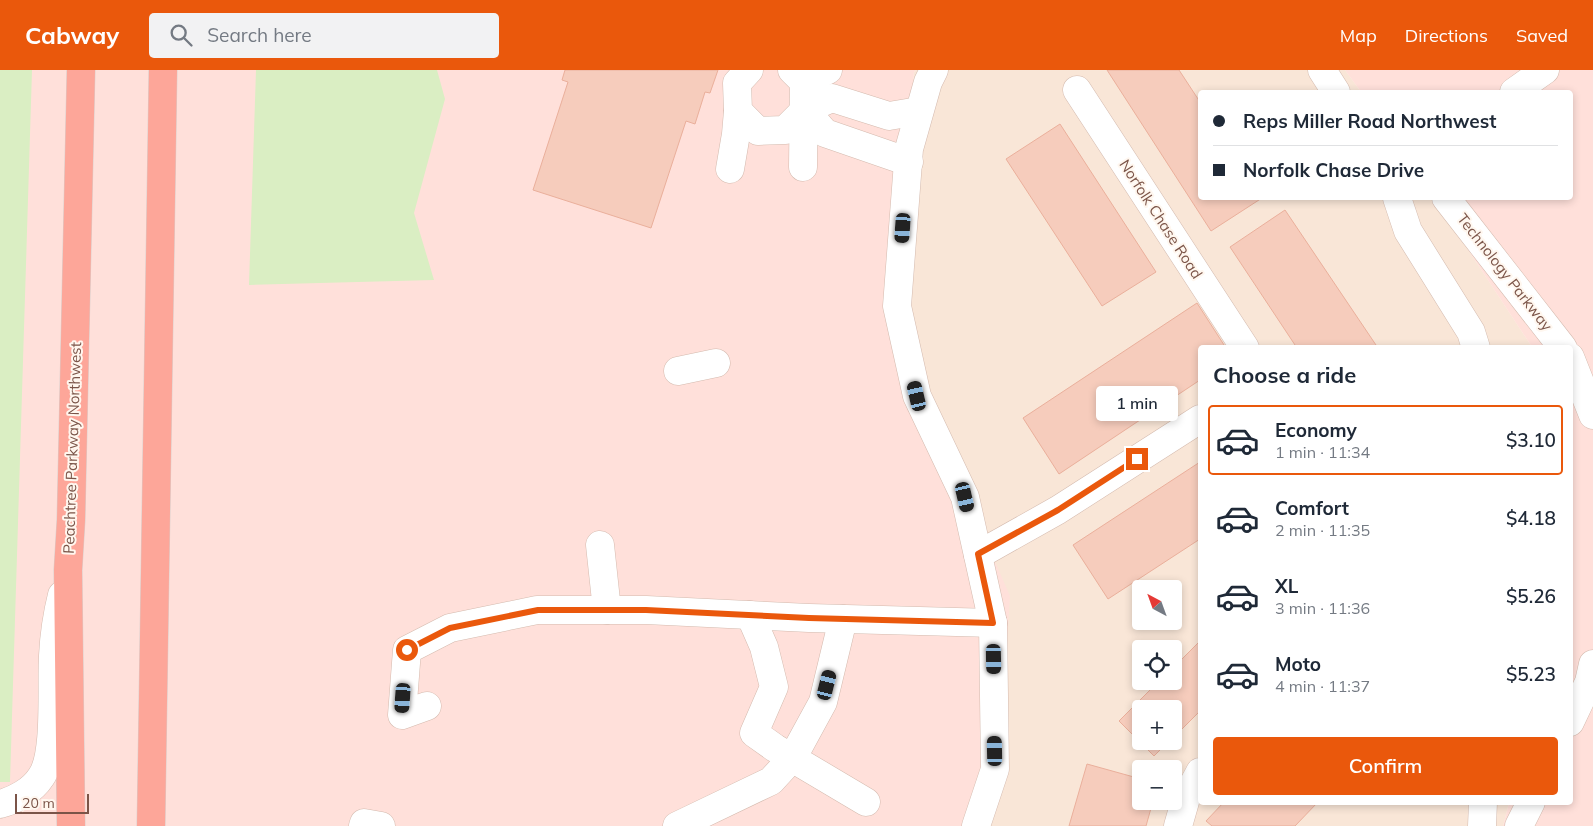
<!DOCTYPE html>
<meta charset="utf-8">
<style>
body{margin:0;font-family:Mulish,sans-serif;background:#f2f2f3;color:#1f2937;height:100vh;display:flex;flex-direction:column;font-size:19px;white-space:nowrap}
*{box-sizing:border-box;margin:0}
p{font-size:16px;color:#747a83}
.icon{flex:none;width:28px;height:28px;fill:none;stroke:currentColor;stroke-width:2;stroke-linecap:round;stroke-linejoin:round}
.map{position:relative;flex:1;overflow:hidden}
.sheet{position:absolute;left:1198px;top:275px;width:375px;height:460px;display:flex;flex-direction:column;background:#fff;border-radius:5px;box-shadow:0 2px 8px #0003}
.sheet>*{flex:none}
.guide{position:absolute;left:1198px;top:20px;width:375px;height:110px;border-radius:5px;box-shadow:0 2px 8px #0003;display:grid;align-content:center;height:110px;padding:0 15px;background:#fff}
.needle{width:32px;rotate:319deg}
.controls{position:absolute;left:1132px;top:510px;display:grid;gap:10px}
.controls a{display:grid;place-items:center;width:50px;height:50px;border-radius:5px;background:#fff;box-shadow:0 2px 8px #0003;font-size:25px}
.scale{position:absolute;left:15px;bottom:12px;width:74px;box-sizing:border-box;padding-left:5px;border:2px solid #7b5448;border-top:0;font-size:14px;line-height:18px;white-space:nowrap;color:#7b5448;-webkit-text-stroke:4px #fff7ef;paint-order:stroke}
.end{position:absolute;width:22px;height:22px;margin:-11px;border:6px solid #ea580c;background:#fff;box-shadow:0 0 0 2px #fff}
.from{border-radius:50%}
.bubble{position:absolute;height:35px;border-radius:5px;background:#fff;box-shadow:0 2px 8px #0003;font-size:16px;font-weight:600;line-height:35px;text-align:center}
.car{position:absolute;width:15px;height:30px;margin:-15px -8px;border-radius:6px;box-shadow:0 0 4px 1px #0007;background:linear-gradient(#222 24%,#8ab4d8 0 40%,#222 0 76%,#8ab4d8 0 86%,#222 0)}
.guide b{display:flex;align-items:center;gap:18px;height:48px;font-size:19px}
.guide b+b{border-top:1px solid #e0e1e3}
.guide i{width:12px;height:12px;background:#1f2937}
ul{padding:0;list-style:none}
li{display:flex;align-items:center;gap:15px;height:70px;margin:0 10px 8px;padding:0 5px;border:2px solid transparent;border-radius:5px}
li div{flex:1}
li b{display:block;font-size:19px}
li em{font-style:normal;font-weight:600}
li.current{border-color:#ea580c}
li>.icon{width:45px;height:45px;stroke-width:1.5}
h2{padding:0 15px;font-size:22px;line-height:60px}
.action{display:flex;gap:10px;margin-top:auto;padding:10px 15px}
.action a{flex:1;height:58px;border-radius:5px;background:#ea580c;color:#fff;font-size:20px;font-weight:600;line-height:58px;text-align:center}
header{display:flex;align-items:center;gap:30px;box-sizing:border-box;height:70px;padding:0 25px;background:#ea580c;color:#fff}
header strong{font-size:24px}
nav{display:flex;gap:28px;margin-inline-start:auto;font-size:18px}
.search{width:350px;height:45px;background:#f2f2f3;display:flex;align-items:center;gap:12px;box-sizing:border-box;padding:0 18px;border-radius:5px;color:#747a83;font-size:19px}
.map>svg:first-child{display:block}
</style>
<header>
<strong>Cabway</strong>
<div class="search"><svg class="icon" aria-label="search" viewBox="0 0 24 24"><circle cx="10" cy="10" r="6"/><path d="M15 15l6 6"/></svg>Search here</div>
<nav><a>Map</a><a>Directions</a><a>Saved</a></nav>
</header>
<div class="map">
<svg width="1593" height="756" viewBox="0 0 1593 756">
<rect width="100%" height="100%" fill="#fef2e7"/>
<path fill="#f9e6d7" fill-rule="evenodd" d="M916 0H1345L1361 22H1200V128H1434L1532 277 1200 278V732L1509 733 1503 756H970L896 265 914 2ZM1141 519H1174V551H1141ZM1141 579H1174V611H1141ZM1141 639H1174V671H1141ZM1141 699H1174V731H1141Z"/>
<g fill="#ffe0da">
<path d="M0 0H916L914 2 896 265 1010 526 1000 684 970 756H0Z"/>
<path d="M1345 0H1593V756H1503L1509 733 1570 732V278L1532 277 1434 128H1570V22H1361Z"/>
</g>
<g fill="#daeec3">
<path d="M0 0H32L10 712H0Z"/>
<path d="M256 0H437L445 29 414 143 434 210 249 215Z"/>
</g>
<g fill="#f6ccbc" stroke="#eaaf9b">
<path d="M565 0H718L710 23 705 22 695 54 686 51 651 158 533 120 568 12 562 10Z"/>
<path d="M1107 0H1179L1200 32V128H1262L1211 161Z"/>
<path d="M1060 54 1156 202 1102 236 1006 89Z"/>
<path d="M1285 140 1378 278H1297L1230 177Z"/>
<path d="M1197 233 1226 278H1200V310L1059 404 1023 348Z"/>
<path d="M1200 392V469L1108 529 1073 475Z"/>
<path d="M1200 571V641L1174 667V639H1141V671H1169L1154 686 1119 651 1159 611H1174V597Z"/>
<path d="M1087 694 1141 709V731H1153L1146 756H1069Z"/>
<path d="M1224 732H1318L1295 756H1212L1206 751Z"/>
</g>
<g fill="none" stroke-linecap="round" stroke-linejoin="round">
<g stroke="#d4baae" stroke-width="29">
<g id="minor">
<path d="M749 0 737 13 738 41 758 61 785 60 805 40 832 28 889 46 919 41"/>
<path d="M792 0 804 12 803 97"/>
<path d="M934 0 928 12 909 79 897 236 917 326 965 427 993 553 995 699 976 756"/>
<path d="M1322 0 1336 22"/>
<path d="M804 12 828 0"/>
<path d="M1077 20 1245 278"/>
<path d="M1514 22 1545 0"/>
<path d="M805 40 825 63 909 92"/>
<path d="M730 99 736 64 738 41"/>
<path d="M1397 128 1408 161 1471 262 1476 278"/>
<path d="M1446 128 1563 278"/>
<path d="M1570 287 1593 345"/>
<path d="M678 301 716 293"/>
<path d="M600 475 607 540"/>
<path d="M978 485 1058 440 1200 349"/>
<path d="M750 545 764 577 774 617 754 663 775 678 866 732"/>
<path d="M427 636 402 645 407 580 450 558 537 540H646L809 548 993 553"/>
<path d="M1570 652 1589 612 1593 594"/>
<path d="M0 734C15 730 32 721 41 707 57 685 51 616 53 586 54 566 57 545 62 525"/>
<path d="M363 756 364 753 381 756"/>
<path d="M677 756 771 711 793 687 823 632 843 549"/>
<path d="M1178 756 1186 728 1200 702"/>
<path d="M1482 756 1483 732"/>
<path d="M1519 756 1531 732"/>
</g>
</g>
<g stroke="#dacfcc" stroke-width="29">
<g id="highway">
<path d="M71 756 68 500 71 450 81 0"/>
<path d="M151 756 163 0"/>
</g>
</g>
<use href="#minor" stroke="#fff" stroke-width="28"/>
<use href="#highway" stroke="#fda699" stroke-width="28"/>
</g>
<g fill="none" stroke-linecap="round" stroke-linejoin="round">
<path stroke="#ea580c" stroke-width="6" d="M407 580 450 558 538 540H646L809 548 993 553 978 484 1058 440 1137 389"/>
</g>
<g text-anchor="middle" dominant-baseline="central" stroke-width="4" stroke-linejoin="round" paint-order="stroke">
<g font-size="15" fill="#7b5448" stroke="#fff7ef">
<text transform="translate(1161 149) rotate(57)">Norfolk Chase Road</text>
<text transform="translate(1505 202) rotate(52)">Technology Parkway</text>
<text transform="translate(72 378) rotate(-88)">Peachtree Parkway Northwest</text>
</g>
</g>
</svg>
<div class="controls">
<a><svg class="needle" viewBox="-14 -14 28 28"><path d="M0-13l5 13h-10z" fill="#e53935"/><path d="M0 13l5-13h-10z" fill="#747a83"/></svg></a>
<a><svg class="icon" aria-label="locate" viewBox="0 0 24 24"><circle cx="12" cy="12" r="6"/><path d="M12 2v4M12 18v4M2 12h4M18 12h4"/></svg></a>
<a>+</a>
<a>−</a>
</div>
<div class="scale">20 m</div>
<i class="end from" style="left:407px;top:580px"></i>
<i class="end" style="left:1137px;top:389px"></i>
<div class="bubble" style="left:1096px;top:316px;width:82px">1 min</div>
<i class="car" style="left:903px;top:158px;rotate:184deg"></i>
<i class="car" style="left:917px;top:326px;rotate:347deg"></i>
<i class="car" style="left:965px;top:427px;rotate:167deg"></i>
<i class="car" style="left:994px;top:589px;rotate:179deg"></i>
<i class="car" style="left:827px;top:615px;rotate:14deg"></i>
<i class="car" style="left:403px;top:628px;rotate:184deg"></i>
<i class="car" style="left:995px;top:681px;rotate:359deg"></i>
<div class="guide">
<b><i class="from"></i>Reps Miller Road Northwest</b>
<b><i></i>Norfolk Chase Drive</b>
</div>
<section class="sheet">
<h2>Choose a ride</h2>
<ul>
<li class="current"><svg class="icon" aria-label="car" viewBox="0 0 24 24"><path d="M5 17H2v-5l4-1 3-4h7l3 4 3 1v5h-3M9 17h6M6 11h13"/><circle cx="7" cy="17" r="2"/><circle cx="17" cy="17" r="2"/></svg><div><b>Economy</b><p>1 min · 11:34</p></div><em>$3.10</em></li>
<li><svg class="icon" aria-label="car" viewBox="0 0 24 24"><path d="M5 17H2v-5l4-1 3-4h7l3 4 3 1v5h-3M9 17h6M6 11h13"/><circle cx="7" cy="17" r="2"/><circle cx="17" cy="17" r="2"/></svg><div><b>Comfort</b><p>2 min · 11:35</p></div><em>$4.18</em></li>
<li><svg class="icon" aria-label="car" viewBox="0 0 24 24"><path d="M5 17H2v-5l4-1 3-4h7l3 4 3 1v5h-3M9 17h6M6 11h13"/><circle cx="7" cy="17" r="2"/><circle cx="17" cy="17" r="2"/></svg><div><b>XL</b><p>3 min · 11:36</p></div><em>$5.26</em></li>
<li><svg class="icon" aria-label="car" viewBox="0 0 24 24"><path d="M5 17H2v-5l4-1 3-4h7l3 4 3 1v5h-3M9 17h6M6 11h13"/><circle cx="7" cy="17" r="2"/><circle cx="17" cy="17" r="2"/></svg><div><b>Moto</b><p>4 min · 11:37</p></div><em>$5.23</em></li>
</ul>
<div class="action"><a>Confirm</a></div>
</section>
</div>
